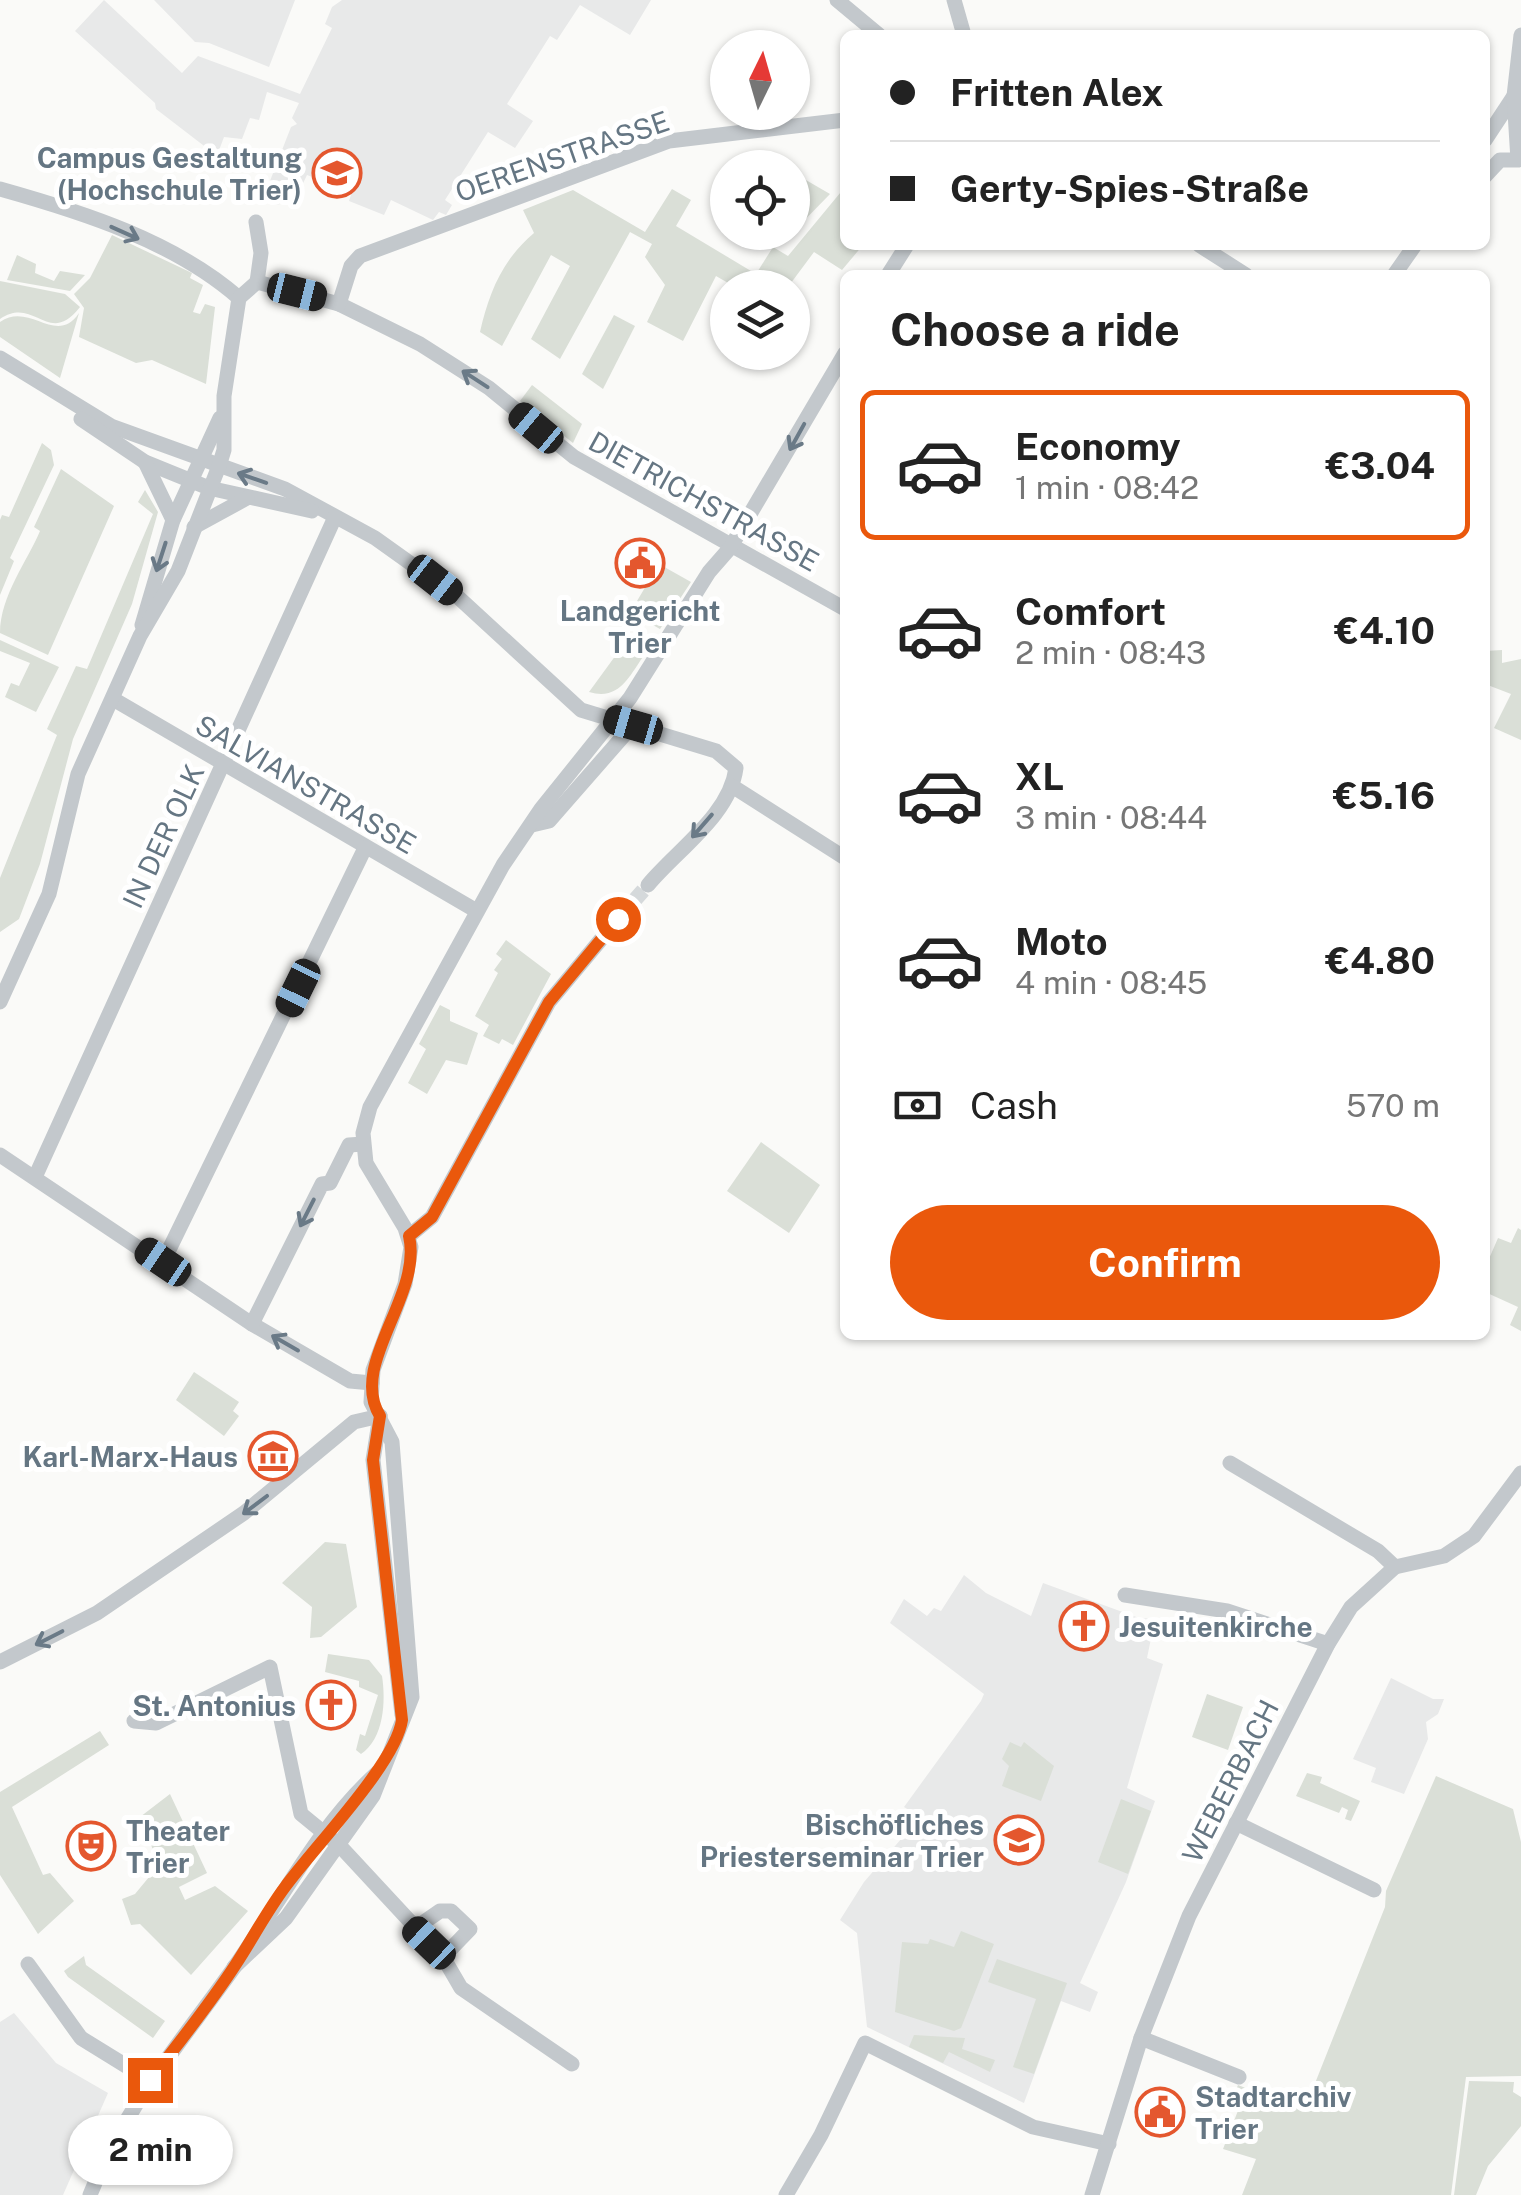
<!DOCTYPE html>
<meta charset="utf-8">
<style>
body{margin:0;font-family:"Public Sans",sans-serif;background:#f6f6f6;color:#222;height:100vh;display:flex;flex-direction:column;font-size:38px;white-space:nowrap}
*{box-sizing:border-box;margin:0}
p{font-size:32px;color:#767676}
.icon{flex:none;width:55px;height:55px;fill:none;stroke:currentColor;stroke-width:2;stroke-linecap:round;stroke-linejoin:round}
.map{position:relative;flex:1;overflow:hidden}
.details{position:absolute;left:840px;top:270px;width:650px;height:1070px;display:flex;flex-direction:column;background:#fff;border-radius:15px;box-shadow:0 2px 8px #0004}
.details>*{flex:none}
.hud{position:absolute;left:840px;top:30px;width:650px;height:220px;border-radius:15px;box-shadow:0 2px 8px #0004;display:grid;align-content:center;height:220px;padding:0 50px;background:#fff}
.needle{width:65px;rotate:5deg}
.fabs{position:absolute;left:710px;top:30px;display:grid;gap:20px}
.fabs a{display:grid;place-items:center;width:100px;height:100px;border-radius:50%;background:#fff;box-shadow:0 2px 8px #0004;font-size:50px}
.end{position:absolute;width:45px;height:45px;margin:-22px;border:12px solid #ea580c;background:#fff;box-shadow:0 0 0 5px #fff}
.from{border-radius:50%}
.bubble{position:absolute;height:70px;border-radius:35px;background:#fff;box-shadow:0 2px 8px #0004;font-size:32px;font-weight:700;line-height:70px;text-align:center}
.car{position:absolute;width:30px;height:60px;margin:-30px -15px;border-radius:12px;box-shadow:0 0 8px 2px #0007;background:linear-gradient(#222 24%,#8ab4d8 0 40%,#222 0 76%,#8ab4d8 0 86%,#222 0)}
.hud b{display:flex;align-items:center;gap:35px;height:95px;font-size:38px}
.hud b+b{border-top:2px solid #e0e0e0}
.hud i{width:25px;height:25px;background:#222}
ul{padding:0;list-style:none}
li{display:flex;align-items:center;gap:30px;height:150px;margin:0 20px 15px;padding:0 30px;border:5px solid transparent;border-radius:15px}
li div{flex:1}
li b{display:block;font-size:38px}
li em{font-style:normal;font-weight:700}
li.active{border-color:#ea580c}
li>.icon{width:90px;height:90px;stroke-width:1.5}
h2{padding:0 50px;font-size:45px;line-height:120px}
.pay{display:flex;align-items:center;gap:25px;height:110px;padding:0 50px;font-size:38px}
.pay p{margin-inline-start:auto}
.button{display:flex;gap:20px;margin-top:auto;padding:20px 50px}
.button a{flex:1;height:115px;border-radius:60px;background:#ea580c;color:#fff;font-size:40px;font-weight:700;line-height:115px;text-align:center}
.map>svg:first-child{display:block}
</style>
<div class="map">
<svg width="1521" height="2195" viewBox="0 0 1521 2195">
<rect width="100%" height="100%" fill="#fafaf8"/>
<g fill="#e8e9e9">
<path d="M104 0 182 73 198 56 300 94 332 28 325 24 332 7 342 0H651L630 35 580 5 557 40 550 36 507 104 533 121 515 148 488 132 445 200 452 205 446 215 439 212 433 220 391 200 384 215 349 201 352 192 307 175 294 202 274 205 267 195 268 186 291 127 297 124 292 118 299 103 267 92 259 120 250 118 242 139 224 137 218 153 212 152 156 109 155 103 75 31Z"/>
<path d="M154 0H295L269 67 209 43 195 42Z"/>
<path d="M964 1575 986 1593 1031 1616 1043 1583 1139 1618 1155 1619 1147 1658 1163 1664 1127 1788 1155 1801 1126 1882 1080 1983 1098 1992 1090 2012 1061 2001 1024 2103 867 2027 857 1933 840 1920 864 1882 920 1817 904 1807 981 1701 984 1694 890 1623 904 1599 927 1616 934 1608 941 1611Z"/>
<path d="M1391 1678 1433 1699H1444L1438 1714 1426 1722 1428 1739 1404 1794 1371 1782 1376 1768 1353 1759Z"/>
<path d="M14 2013 56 2063 108 2093 63 2195H0V2022Z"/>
</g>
<g fill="#dadfd7">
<path d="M799 176 830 194 790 235 776 233 792 232 793 177Z"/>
<path d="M845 187V245H863L842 270 814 252 788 287H735L716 276 683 341 647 322 665 285 645 257 652 244 630 232 560 359 531 339 570 266 551 255 502 346 480 332C489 293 502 260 534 233L523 210 573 190 645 232 672 189 691 200 676 226 756 274 773 247 788 256Z"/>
<path d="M112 235 192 273 190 278 203 285 193 312 200 314 205 304 215 307 206 384 152 360 136 363 79 337 84 308 74 294 90 278Z"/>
<path d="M17 255 36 264 35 273 54 281 60 271 85 275 70 291 7 280Z"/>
<path d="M0 281 65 294 80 307C48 348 35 295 0 319Z"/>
<path d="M79 313 60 378 0 337V322C30 301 56 347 79 313Z"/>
<path d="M614 315 635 326 603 389 582 374Z"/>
<path d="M532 385 582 424 573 443 520 401Z"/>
<path d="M42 443 51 450 54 465 10 558 14 561 0 595V520L2 515 9 517Z"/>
<path d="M61 469 114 506 48 655 0 633C0 596 28 560 40 531L34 527Z"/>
<path d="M145 490 158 512 132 604 73 739 40 864 19 919 0 932V878L57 735 47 729 76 666 87 669 153 514 138 502Z"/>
<path d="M659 564 691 582 660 629 642 619 649 608 637 601Z"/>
<path d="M632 633 639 637 633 647 645 654C629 676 620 701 589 692Z"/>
<path d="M0 640 59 667 36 712 5 697 11 683 19 686 30 663 0 651Z"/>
<path d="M1502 650V663L1521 659V740L1494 728 1511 694 1485 684V651Z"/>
<path d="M506 940 551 974 513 1045 502 1039 499 1044 483 1036 489 1025 475 1016 498 973 494 970 502 959 496 954Z"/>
<path d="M440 1005 450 1010V1021L478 1033 467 1065 446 1060 427 1094 408 1083 426 1049 419 1044Z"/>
<path d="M761 1142 820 1185 789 1233 727 1191Z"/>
<path d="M1518 1228 1521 1230V1331L1510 1325 1518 1307 1485 1292V1268L1498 1238 1511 1243Z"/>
<path d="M194 1372 239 1402 233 1411 239 1416 224 1436 176 1400Z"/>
<path d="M325 1542 346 1544 357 1607 321 1637 310 1638 312 1607 282 1583Z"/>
<path d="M328 1654 369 1660 382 1676C386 1701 384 1739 361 1754L356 1750 360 1734 365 1736 378 1695 359 1687V1681L325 1672Z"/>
<path d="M1207 1694 1243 1707 1228 1750 1192 1737Z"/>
<path d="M100 1731 109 1745 12 1807 43 1875 50 1873 74 1901 38 1934 0 1875V1792Z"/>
<path d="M1010 1742 1021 1747 1024 1742 1054 1766 1041 1801 1002 1786 1009 1766 1002 1759Z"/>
<path d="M1307 1773 1322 1777 1320 1783 1360 1801 1351 1821 1345 1819 1348 1810 1342 1807 1339 1813 1296 1796Z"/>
<path d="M1436 1776 1513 1809 1521 1842V2076L1466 2077 1451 2195H1242L1256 2159 1223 2149 1241 2103 1232 2099 1238 2085 1304 2111 1385 1907 1386 1891Z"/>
<path d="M170 1794 207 1873 179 1887 185 1900 215 1886 248 1911 191 1975 140 1924 131 1925 122 1899 135 1894 159 1865 140 1817Z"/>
<path d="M1121 1799 1151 1811 1128 1874 1098 1862Z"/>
<path d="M961 1931 994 1944 961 2028 954 2031 895 2012 902 1942 928 1944 930 1939 954 1947Z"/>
<path d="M84 1956 86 1965 165 2021 153 2038 68 1977 64 1971Z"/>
<path d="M997 1959 1067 1983 1034 2074 1013 2067 1036 1999 988 1982Z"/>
<path d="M914 2035 965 2038 962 2049 995 2060 990 2072 949 2052 943 2063 909 2047Z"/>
<path d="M1469 2081 1514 2082 1513 2092 1521 2097V2126L1488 2166 1476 2195H1454Z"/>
</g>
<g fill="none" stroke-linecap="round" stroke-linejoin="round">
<path stroke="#d5d9db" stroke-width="15" stroke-dasharray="15 8" stroke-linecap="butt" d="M618 919 648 885"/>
<g stroke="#c3c8cc" stroke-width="15">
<path d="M837 0 879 35"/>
<path d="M954 0 964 35"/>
<path d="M1485 140 1514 96"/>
<path d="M1485 176 1500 160H1518L1514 96 1521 35"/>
<path d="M0 189C82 212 174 241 239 298"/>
<path d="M256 222 261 253 257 282"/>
<path d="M1199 245 1246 275"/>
<path d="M888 275 907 245"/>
<path d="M1394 275 1415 245"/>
<path d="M257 282 339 304 420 344 489 388 574 457 845 609"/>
<path d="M339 304 351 266 360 256 669 141 845 120"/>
<path d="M0 358 111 426 285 489 375 538 459 598 581 710 716 751 736 768C730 815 677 850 648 885"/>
<path d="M81 419 145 462 209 488 312 511"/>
<path d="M145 462 173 520"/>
<path d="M194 527 247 498"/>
<path d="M142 625 173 520 220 418"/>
<path d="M113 699 475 910"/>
<path d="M732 786 845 858"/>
<path d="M532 825 549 821 633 725"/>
<path d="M0 1002 49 894 78 774 140 636 178 571 219 466 224 450V396L239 298 257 282"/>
<path d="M0 1155 252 1324 350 1381 372 1383"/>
<path d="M36 1175 335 517"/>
<path d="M409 1236 432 1217 549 1002 618 919"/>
<path d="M163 1262 365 848"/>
<path d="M252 1324 322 1184 330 1183 349 1145 363 1144"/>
<path d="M380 1416 373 1460 402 1715"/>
<path d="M1230 1463 1378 1551 1395 1567"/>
<path d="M1125 1595 1227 1611 1328 1644"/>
<path d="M0 1662 97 1613 244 1513 354 1422 380 1416"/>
<path d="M134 1721 156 1723 270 1667 301 1814 340 1846 443 1957 461 1988 572 2064"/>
<path d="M1236 1823 1374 1890"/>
<path d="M414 1929 440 1911H451L470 1929 443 1957"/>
<path d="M28 1964 81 2038 149 2080"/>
<path d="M234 1967 286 1918 373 1796 412 1697 392 1442 371 1402 373 1370 405 1284 411 1247 405 1228 366 1163 363 1133 370 1107 503 865 541 809 630 698 709 572 730 548 845 353"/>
<path d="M1141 2038 1239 2077"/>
<path d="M90 2195C124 2107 179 2045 233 1969 280 1903 317 1827 378 1772"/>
<path d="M786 2195 821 2135 865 2043 1033 2127 1109 2144"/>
<path d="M1092 2195 1141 2038 1189 1916 1328 1644 1351 1607 1395 1567 1444 1556 1474 1536 1521 1473"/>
</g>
</g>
<defs><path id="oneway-shaft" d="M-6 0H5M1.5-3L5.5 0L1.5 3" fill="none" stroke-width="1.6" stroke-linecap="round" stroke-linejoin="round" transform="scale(2.5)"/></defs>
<g stroke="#6a7a87">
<use href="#oneway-shaft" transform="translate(125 233) rotate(24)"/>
<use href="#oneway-shaft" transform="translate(475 379) rotate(-147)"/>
<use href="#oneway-shaft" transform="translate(797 437) rotate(119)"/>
<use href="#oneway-shaft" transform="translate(252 478) rotate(-161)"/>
<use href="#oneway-shaft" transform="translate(161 557) rotate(108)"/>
<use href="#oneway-shaft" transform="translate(702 826) rotate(131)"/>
<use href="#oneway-shaft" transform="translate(307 1213) rotate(117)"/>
<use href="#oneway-shaft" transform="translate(285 1343) rotate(-150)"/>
<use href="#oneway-shaft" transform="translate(255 1505) rotate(143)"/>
<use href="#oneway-shaft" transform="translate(49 1638) rotate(153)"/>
</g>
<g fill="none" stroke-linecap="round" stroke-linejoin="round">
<path stroke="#ea580c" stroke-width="12" d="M150 2080C179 2043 210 2004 236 1964 253 1938 267 1911 285 1887 315 1846 396 1763 402 1720L373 1460 380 1416C348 1364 423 1296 409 1236L432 1217 549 1002 618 919"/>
</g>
<defs>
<g id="university-ring" transform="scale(2.5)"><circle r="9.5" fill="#fff" stroke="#e4572e" stroke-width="1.5"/><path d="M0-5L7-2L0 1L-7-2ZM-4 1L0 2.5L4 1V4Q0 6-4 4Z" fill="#e4572e"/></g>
<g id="civic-ring" transform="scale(2.5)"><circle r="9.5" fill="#fff" stroke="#e4572e" stroke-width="1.5"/><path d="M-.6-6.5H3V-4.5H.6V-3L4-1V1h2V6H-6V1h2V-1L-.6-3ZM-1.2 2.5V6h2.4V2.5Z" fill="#e4572e"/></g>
<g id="museum-ring" transform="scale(2.5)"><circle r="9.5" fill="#fff" stroke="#e4572e" stroke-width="1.5"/><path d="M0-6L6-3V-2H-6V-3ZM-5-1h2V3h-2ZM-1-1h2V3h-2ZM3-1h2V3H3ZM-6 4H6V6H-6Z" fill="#e4572e"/></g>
<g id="church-ring" transform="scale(2.5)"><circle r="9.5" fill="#fff" stroke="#e4572e" stroke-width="1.5"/><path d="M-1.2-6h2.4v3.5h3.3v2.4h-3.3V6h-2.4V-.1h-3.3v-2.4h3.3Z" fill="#e4572e"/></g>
<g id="theatre-ring" transform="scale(2.5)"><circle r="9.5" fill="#fff" stroke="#e4572e" stroke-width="1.5"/><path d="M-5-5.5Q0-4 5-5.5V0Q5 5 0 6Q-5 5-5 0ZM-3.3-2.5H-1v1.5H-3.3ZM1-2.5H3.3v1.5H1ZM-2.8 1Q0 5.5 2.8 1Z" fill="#e4572e"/></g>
</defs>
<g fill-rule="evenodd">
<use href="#university-ring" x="337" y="173"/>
<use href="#civic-ring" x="640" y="563"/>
<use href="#museum-ring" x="273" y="1456"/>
<use href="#church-ring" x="1084" y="1626"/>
<use href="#church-ring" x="331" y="1705"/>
<use href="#university-ring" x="1019" y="1840"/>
<use href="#theatre-ring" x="91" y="1846"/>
<use href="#civic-ring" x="1160" y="2112"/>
</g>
<g text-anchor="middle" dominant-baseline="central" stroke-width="10" stroke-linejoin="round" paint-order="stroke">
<g font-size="28" fill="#657683" stroke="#fff">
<text transform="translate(562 156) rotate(-19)">OERENSTRASSE</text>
<text transform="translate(704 501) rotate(29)">DIETRICHSTRASSE</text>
<text transform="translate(306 784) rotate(30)">SALVIANSTRASSE</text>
<text transform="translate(163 836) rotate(-65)">IN DER OLK</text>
<text transform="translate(1230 1781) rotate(-63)">WEBERBACH</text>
</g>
<g font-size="28" font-weight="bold" fill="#657683" stroke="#fff" text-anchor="end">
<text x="302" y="157">Campus Gestaltung<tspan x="302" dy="32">(Hochschule Trier)</tspan></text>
<text x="640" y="610" text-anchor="middle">Landgericht<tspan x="640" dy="32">Trier</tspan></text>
<text x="238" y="1456">Karl-Marx-Haus</text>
<text x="1119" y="1626" text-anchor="start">Jesuitenkirche</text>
<text x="296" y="1705">St. Antonius</text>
<text x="984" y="1824">Bischöfliches<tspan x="984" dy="32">Priesterseminar Trier</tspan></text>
<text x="126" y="1830" text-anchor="start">Theater<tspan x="126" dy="32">Trier</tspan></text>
<text x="1195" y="2096" text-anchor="start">Stadtarchiv<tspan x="1195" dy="32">Trier</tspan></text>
</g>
</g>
</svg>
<div class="fabs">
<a><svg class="needle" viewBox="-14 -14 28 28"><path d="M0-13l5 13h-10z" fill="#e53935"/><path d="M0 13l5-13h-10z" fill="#767676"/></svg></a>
<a><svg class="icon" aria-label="locate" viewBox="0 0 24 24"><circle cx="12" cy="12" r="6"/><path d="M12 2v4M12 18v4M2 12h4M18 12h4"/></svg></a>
<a><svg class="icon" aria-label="layers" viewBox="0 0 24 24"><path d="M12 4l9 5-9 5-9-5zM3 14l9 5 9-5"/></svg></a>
</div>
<i class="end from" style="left:618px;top:919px"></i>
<i class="end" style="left:150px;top:2080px"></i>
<div class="bubble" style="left:68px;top:2115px;width:165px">2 min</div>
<i class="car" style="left:297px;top:292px;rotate:104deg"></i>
<i class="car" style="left:536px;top:428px;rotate:310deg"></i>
<i class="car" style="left:435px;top:580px;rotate:128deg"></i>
<i class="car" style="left:633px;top:725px;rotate:286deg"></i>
<i class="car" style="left:298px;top:988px;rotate:206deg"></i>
<i class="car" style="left:163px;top:1262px;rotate:304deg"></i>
<i class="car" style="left:429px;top:1943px;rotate:314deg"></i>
<div class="hud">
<b><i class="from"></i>Fritten Alex</b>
<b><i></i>Gerty-Spies-Straße</b>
</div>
<section class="details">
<h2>Choose a ride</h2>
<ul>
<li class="active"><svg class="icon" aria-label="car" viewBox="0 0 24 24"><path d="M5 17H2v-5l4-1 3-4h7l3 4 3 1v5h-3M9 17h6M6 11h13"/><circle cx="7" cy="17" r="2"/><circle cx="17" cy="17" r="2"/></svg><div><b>Economy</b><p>1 min · 08:42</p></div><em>€3.04</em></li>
<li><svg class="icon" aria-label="car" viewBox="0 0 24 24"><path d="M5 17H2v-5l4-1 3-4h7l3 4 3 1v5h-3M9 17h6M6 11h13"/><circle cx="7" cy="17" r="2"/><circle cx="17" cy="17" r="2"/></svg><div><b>Comfort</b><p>2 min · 08:43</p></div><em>€4.10</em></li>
<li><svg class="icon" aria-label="car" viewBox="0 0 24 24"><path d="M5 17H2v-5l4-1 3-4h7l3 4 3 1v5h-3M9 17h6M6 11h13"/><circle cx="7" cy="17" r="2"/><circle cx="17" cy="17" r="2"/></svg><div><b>XL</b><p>3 min · 08:44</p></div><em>€5.16</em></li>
<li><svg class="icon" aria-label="car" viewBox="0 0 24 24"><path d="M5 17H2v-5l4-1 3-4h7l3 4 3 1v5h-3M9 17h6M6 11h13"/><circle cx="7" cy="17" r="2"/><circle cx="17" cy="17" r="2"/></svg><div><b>Moto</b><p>4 min · 08:45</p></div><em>€4.80</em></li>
</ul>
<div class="pay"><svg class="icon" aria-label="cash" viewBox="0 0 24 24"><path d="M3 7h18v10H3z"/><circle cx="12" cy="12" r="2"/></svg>Cash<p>570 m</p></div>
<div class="button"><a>Confirm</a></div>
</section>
</div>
